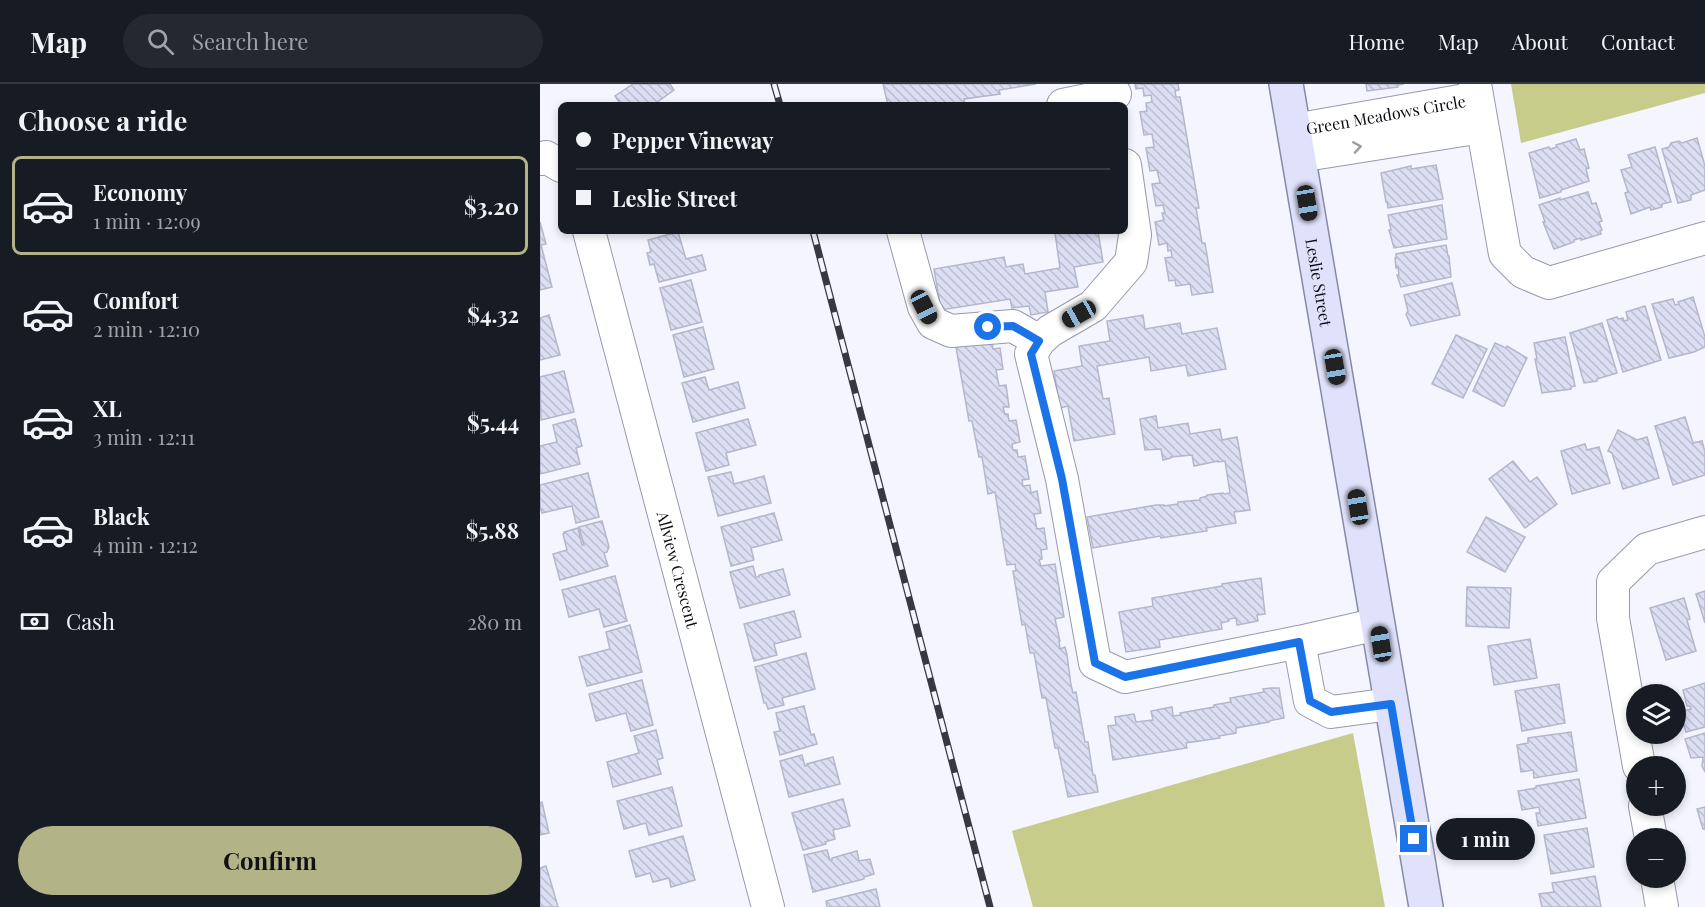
<!DOCTYPE html>
<meta charset="utf-8">
<style>
body{margin:0;font-family:"Playfair Display",serif;background:#242831;color:#f1f3f6;height:100vh;display:flex;flex-direction:column;font-size:22px;white-space:nowrap}
*{box-sizing:border-box;margin:0}
p{font-size:20px;color:#9ea1a6}
.icon{flex:none;width:33px;height:33px;fill:none;stroke:currentColor;stroke-width:2;stroke-linecap:round;stroke-linejoin:round}
.map{position:relative;flex:1;overflow:hidden}
.details{display:flex;flex-direction:column;background:#171b24;width:540px}
.details>*{flex:none}
.banner{position:absolute;left:18px;top:18px;width:570px;height:132px;border-radius:9px;box-shadow:0 3px 9px #0003;display:grid;align-content:center;height:132px;padding:0 18px;background:#171b24}
.buttons{position:absolute;left:1086px;top:600px;display:grid;gap:12px}
.buttons a{display:grid;place-items:center;width:60px;height:60px;border-radius:50%;background:#171b24;box-shadow:0 3px 9px #0003;font-size:30px}
.end{position:absolute;width:27px;height:27px;margin:-14px;border:8px solid #1a73e8;background:#fff;box-shadow:0 0 0 3px #fff}
.from{border-radius:50%}
.bubble{position:absolute;height:42px;border-radius:21px;background:#171b24;box-shadow:0 3px 9px #0003;font-size:20px;font-weight:700;line-height:42px;text-align:center}
.car{position:absolute;width:18px;height:36px;margin:-18px -9px;border-radius:8px;box-shadow:0 0 4px 2px #0007;background:linear-gradient(#222 24%,#8ab4d8 0 40%,#222 0 76%,#8ab4d8 0 86%,#222 0)}
.banner b{display:flex;align-items:center;gap:21px;height:57px;font-size:22px}
.banner b+b{border-top:2px solid #363941}
.banner i{width:15px;height:15px;background:#f1f3f6}
ul{padding:0;list-style:none}
li{display:flex;align-items:center;gap:18px;height:99px;margin:0 12px 9px;padding:0 6px;border:3px solid transparent;border-radius:9px}
li div{flex:1}
li b{display:block;font-size:22px}
li em{font-style:normal;font-weight:700}
li.selected{border-color:#b2b488}
li>.icon{width:54px;height:54px;stroke-width:1.5}
h2{padding:0 18px;font-size:27px;line-height:72px}
.pay{display:flex;align-items:center;gap:15px;height:66px;padding:0 18px;font-size:22px}
.pay p{margin-inline-start:auto}
.cta{display:flex;gap:12px;margin-top:auto;padding:12px 18px}
.cta a{flex:1;height:69px;border-radius:36px;background:#b2b488;color:#111;font-size:24px;font-weight:700;line-height:69px;text-align:center}
header{display:flex;align-items:center;gap:36px;box-sizing:border-box;height:84px;padding:0 30px;background:#171b24;border-bottom:2px solid #363941}
header strong{font-size:28px}
nav{display:flex;gap:33px;margin-inline-start:auto;font-size:21px}
.search{width:420px;height:54px;background:#242831;display:flex;align-items:center;gap:15px;box-sizing:border-box;padding:0 21px;border-radius:33px;color:#9ea1a6;font-size:22px}
main{display:flex;flex:1;min-height:0}
.map>svg:first-child{display:block}
</style>
<header>
<strong>Map</strong>
<div class="search"><svg class="icon" aria-label="search" viewBox="0 0 24 24"><circle cx="10" cy="10" r="6"/><path d="M15 15l6 6"/></svg>Search here</div>
<nav><a>Home</a><a>Map</a><a>About</a><a>Contact</a></nav>
</header>
<main>
<section class="details">
<h2>Choose a ride</h2>
<ul>
<li class="selected"><svg class="icon" aria-label="car" viewBox="0 0 24 24"><path d="M5 17H2v-5l4-1 3-4h7l3 4 3 1v5h-3M9 17h6M6 11h13"/><circle cx="7" cy="17" r="2"/><circle cx="17" cy="17" r="2"/></svg><div><b>Economy</b><p>1 min · 12:09</p></div><em>$3.20</em></li>
<li><svg class="icon" aria-label="car" viewBox="0 0 24 24"><path d="M5 17H2v-5l4-1 3-4h7l3 4 3 1v5h-3M9 17h6M6 11h13"/><circle cx="7" cy="17" r="2"/><circle cx="17" cy="17" r="2"/></svg><div><b>Comfort</b><p>2 min · 12:10</p></div><em>$4.32</em></li>
<li><svg class="icon" aria-label="car" viewBox="0 0 24 24"><path d="M5 17H2v-5l4-1 3-4h7l3 4 3 1v5h-3M9 17h6M6 11h13"/><circle cx="7" cy="17" r="2"/><circle cx="17" cy="17" r="2"/></svg><div><b>XL</b><p>3 min · 12:11</p></div><em>$5.44</em></li>
<li><svg class="icon" aria-label="car" viewBox="0 0 24 24"><path d="M5 17H2v-5l4-1 3-4h7l3 4 3 1v5h-3M9 17h6M6 11h13"/><circle cx="7" cy="17" r="2"/><circle cx="17" cy="17" r="2"/></svg><div><b>Black</b><p>4 min · 12:12</p></div><em>$5.88</em></li>
</ul>
<div class="pay"><svg class="icon" aria-label="cash" viewBox="0 0 24 24"><path d="M3 7h18v10H3z"/><circle cx="12" cy="12" r="2"/></svg>Cash<p>280 m</p></div>
<div class="cta"><a>Confirm</a></div>
</section>
<div class="map">
<svg width="1165" height="823" viewBox="0 0 1165 823">
<defs>
<pattern id="building-back-hatch" width="6" height="6" patternUnits="userSpaceOnUse" patternTransform="scale(1.5)"><rect width="6" height="6" fill="#dcdff3"/><path d="M-1 5l2 2M0 0l6 6M5-1l2 2" fill="none" stroke="#bbbecf"/></pattern>
</defs>
<rect width="100%" height="100%" fill="#f4f5fe"/>
<g fill="#c8cc8b">
<path d="M971 0H1165V9L981 59Z"/>
<path d="M813 649 845 823H493L472 747Z"/>
</g>
<g fill="url(#building-back-hatch)" stroke="#b4b6ca" stroke-width="1.5">
<path d="M93 0H130L134 6 113 21H81L75 12Z"/>
<path d="M343 0H496L459 6 460 10 424 15 425 21H348Z"/>
<path d="M595 0H638L639 6 635 7 636 13H640L659 124H656L662 159H665L673 208 652 211 650 200 636 202 635 196 629 197 625 174 632 173 631 166 628 167 627 159 619 161 615 138 624 136 622 129H625L623 121 616 122 612 100 620 99 617 86 610 87 606 64 614 63 612 50 604 51 600 28 607 27 606 19 612 18 611 11 604 12 603 4 596 5Z"/>
<path d="M826 0H864L858 1V3L827 7Z"/>
<path d="M1157 54 1165 82V106L1151 111V116L1138 119 1122 65 1129 63 1131 59 1139 57 1142 59Z"/>
<path d="M1036 55 1040 66 1044 65 1049 84 1046 85 1049 97 1021 106V108L1000 114 989 69 1009 63 1010 65 1017 63 1016 61Z"/>
<path d="M1115 63 1131 118 1122 120V123L1111 126 1110 123 1091 130 1085 109 1088 108 1081 86 1092 83 1088 71Z"/>
<path d="M896 81 903 115 848 124 847 118H846L841 89 871 82V85Z"/>
<path d="M1048 108 1052 120 1056 119 1062 137 1059 138 1062 146 1060 147 1061 150 1041 156V154L1034 156V158L1014 165 1003 138H1005L999 121 1020 114V116Z"/>
<path d="M902 121 907 155 854 164 849 146H851L848 131Z"/>
<path d="M0 138 6 160 1 161 12 203 0 206Z"/>
<path d="M520 147H558L563 178 534 183 538 203 505 208 508 228 491 231 489 222 472 224 470 215 401 226 394 185 464 173 466 183 483 180 485 190 520 184 515 149Z"/>
<path d="M138 148 146 175 162 171 166 186 119 198 114 180 110 181 107 169 111 168 108 156Z"/>
<path d="M906 161 908 172H909L911 193 861 203 857 191H859L858 183 856 184 855 174H856V170Z"/>
<path d="M151 196 162 238 131 246 120 204Z"/>
<path d="M912 199 920 231 871 242 866 230 868 227 864 211Z"/>
<path d="M1153 213 1165 253V263L1154 268 1129 274 1112 220 1133 215 1135 221 1139 220 1138 218Z"/>
<path d="M1105 222 1121 276 1083 288 1067 236 1077 233 1078 235 1083 234 1084 237 1088 236 1086 228Z"/>
<path d="M9 231 20 271 0 276V234Z"/>
<path d="M603 231 605 245 640 239 642 250 677 244 686 285 648 292 646 281 611 287 609 273 557 282 563 315 569 314 575 350 534 357 528 322 520 324 514 287 542 282 539 262 570 257 567 237Z"/>
<path d="M1062 239 1077 289 1057 295V297L1044 299 1030 249Z"/>
<path d="M163 243 174 285 144 293 133 251Z"/>
<path d="M916 251 947 265 923 314 892 300Z"/>
<path d="M1025 253 1035 302 1031 303V305L1002 309 995 275H997L994 259Z"/>
<path d="M452 257 453 265 460 264 463 285 456 286 459 302 466 301 469 323H463L465 330H468L469 337 476 336 480 358 472 360 473 366H477L478 373 485 372 489 395 482 396 483 402 490 401 491 409 497 407 501 429 494 430 497 445 504 444 507 465 501 466 502 475 499 476 501 482 515 480 524 533 515 535 520 557H519L520 565 525 563 527 571 531 601 533 609 536 608 545 658H548L553 691H555L558 708 528 713 518 664H515L506 614H502L494 569H490L485 540 482 541 473 487H476L475 480 467 481 455 408 448 410 442 373H439L432 337H429L416 263Z"/>
<path d="M955 259 966 264 967 262 987 274 964 322H962L933 307Z"/>
<path d="M24 287 34 328 1 336 0 293Z"/>
<path d="M165 293 169 306 198 298 205 324 153 338 142 299Z"/>
<path d="M616 332 618 344 648 339 650 350 680 345 682 356 697 353 710 426 694 428 696 439 666 444 667 447 621 454 620 452 553 464 547 433 616 421H624V422L638 420V418L660 416V414L667 412V411L683 409 684 410 690 409 685 377 678 378V377L654 382 652 371 631 373V374L623 376 621 365 605 366 600 335Z"/>
<path d="M1145 333 1153 359 1162 357 1165 368V391L1133 401 1115 342Z"/>
<path d="M35 335 42 362 36 364 40 380 0 390V362L17 358 13 341Z"/>
<path d="M208 335 216 361 186 369 189 381 166 387 156 349Z"/>
<path d="M1078 346 1097 356 1107 353 1119 394 1083 405 1072 369 1068 367Z"/>
<path d="M1045 360 1047 366 1059 363 1070 399 1032 410 1021 367Z"/>
<path d="M973 377 990 398 997 393 1017 420 985 444 949 395Z"/>
<path d="M191 388 194 400 224 392 231 419 178 432 168 393Z"/>
<path d="M48 389 59 433 36 439 32 422 2 429 0 423V401Z"/>
<path d="M234 429 242 456 211 464 214 476 191 482 181 443Z"/>
<path d="M946 433 985 453 965 488 927 468Z"/>
<path d="M62 437 69 463 67 468 64 469 68 482 20 496 13 470 27 466 23 450 25 449 24 448 38 444 42 461H44L39 443Z"/>
<path d="M213 482 216 493H219V491L243 485 250 511 200 524 190 488Z"/>
<path d="M75 492 87 537 64 543 59 525 29 533 22 506Z"/>
<path d="M721 494 725 530 717 531 718 537 697 541 696 534 688 535 689 537 681 539 682 545 619 556 620 563 586 568 579 528 613 522 612 514 682 502V500Z"/>
<path d="M927 503 971 504 969 544 926 542Z"/>
<path d="M1165 507V539L1156 510Z"/>
<path d="M1144 514 1150 535 1147 536 1156 567 1126 576 1110 524Z"/>
<path d="M254 527 261 553 234 560 237 571 214 577 204 540Z"/>
<path d="M90 541 102 588 47 602 39 573 70 565 66 548Z"/>
<path d="M990 555 997 594 954 601 948 562Z"/>
<path d="M266 569 275 605 242 614 244 621 228 625 226 619H224L215 583Z"/>
<path d="M102 596 113 641 91 647 86 629 56 637 49 610Z"/>
<path d="M1165 599V643L1146 648 1140 628 1151 625 1150 622H1147L1143 606Z"/>
<path d="M1019 600 1025 639 982 647 975 607Z"/>
<path d="M731 604H739L744 634 729 637V638L696 644V649L679 652 680 654 646 659 647 664 573 676 568 642 576 641 575 633 594 630 596 638 613 636 611 627 632 623 633 632 641 631 640 629 674 623V621L691 618 690 614 724 608 723 605Z"/>
<path d="M264 622 271 651 274 650 277 660 240 671 234 648 240 647 236 629Z"/>
<path d="M116 646 123 674 117 676 121 690 73 703 67 678 99 669 94 652Z"/>
<path d="M1031 648 1037 687 994 694 993 686 981 688 977 661 988 659V654Z"/>
<path d="M1165 649V688L1162 682 1163 673 1151 674 1145 655Z"/>
<path d="M262 671 265 682 268 681 267 680 293 673 300 700 249 713 240 677Z"/>
<path d="M1039 695 1046 734 998 742 996 729H1000L999 723 982 726 978 707 996 704V702Z"/>
<path d="M132 703 142 742 109 751 106 739 84 745 77 717Z"/>
<path d="M303 715 310 742 293 746 295 755 285 758 286 760 263 766 252 729Z"/>
<path d="M2 718 9 749 0 751V719Z"/>
<path d="M1165 723V745H1163L1157 725Z"/>
<path d="M1047 744 1054 783 1011 790 1004 751Z"/>
<path d="M143 752 155 796 131 803 129 794 113 798 110 789 96 793 89 767Z"/>
<path d="M287 766 290 776H292V774L317 767 319 777 330 775 334 790 324 793V795L273 808 264 771Z"/>
<path d="M6 782 12 802 18 823H0V784Z"/>
<path d="M1055 792 1061 823H1002L999 810 1014 808 1012 799Z"/>
<path d="M336 805 340 823H287L286 817Z"/>
</g>
<g fill="none" stroke-linecap="round" stroke-linejoin="round">
<g stroke="#979aac" stroke-width="34">
<g id="minor">
<path d="M935 0 965 170 983 188 1009 199 1165 154"/>
<path d="M523 21 575 10"/>
<path id="s1" d="M754 46 937 14"/>
<path d="M759 72 942 43"/>
<path d="M0 75 6 73 21 82"/>
<path d="M585 81 595 151 591 178 553 222 510 247 499 257 491 270 522 395 555 579 585 593 759 558 770 617 791 628 851 620"/>
<path id="s2" d="M49 147 228 823"/>
<path d="M363 147 384 223 393 239 411 247 473 242 499 257"/>
<path d="M759 558 838 540"/>
<path d="M1099 682 1073 534V498L1107 465 1165 448"/>
<path d="M1105 722 1111 754"/>
<path d="M1117 794 1122 823"/>
</g>
</g>
<g stroke="#878aa6" stroke-width="36">
<g id="major">
<path id="s3" d="M746 0 886 823"/>
</g>
</g>
<use href="#minor" stroke="#fff" stroke-width="32"/>
<use href="#major" stroke="#dfe2fa" stroke-width="33"/>
<g stroke="#383940" stroke-width="7">
<g id="rail">
<path d="M234 0 240 21"/>
<path d="M273 147 450 823"/>
</g>
</g>
<use href="#rail" stroke="#f4f5fe" stroke-width="4.5" stroke-dasharray="14" stroke-linecap="butt"/>
</g>
<defs><path id="oneway-chevron" d="M-2-3.5L2.5 0L-2 3.5" fill="none" stroke-width="1.6" stroke-linecap="round" stroke-linejoin="round" transform="scale(1.5)"/></defs>
<use stroke="#9d9da0" href="#oneway-chevron" transform="translate(817 63) rotate(-9)"/>
<g fill="none" stroke-linecap="round" stroke-linejoin="round">
<path stroke="#1a73e8" stroke-width="8" d="M448 243 473 242 499 257 491 270 522 395 555 579 585 593 759 558 770 617 791 628 851 620 874 755"/>
</g>
<g text-anchor="middle" dominant-baseline="central" stroke-width="4.5" stroke-linejoin="round" paint-order="stroke">
<g font-size="16" fill="#0a0b11" stroke="#f4f5fe">
<text stroke="none"><textPath href="#s1" startOffset="93">Green Meadows Circle</textPath></text>
<text stroke="none"><textPath href="#s3" startOffset="201">Leslie Street</textPath></text>
<text stroke="none"><textPath href="#s2" startOffset="350">Allview Crescent</textPath></text>
</g>
</g>
</svg>
<div class="buttons">
<a><svg class="icon" aria-label="layers" viewBox="0 0 24 24"><path d="M12 4l9 5-9 5-9-5zM3 14l9 5 9-5"/></svg></a>
<a>+</a>
<a>−</a>
</div>
<i class="end from" style="left:448px;top:243px"></i>
<i class="end" style="left:874px;top:755px"></i>
<div class="bubble" style="left:896px;top:734px;width:99px">1 min</div>
<i class="car" style="left:767px;top:119px;rotate:171deg"></i>
<i class="car" style="left:384px;top:223px;rotate:153deg"></i>
<i class="car" style="left:539px;top:230px;rotate:241deg"></i>
<i class="car" style="left:795px;top:283px;rotate:170deg"></i>
<i class="car" style="left:818px;top:423px;rotate:351deg"></i>
<i class="car" style="left:841px;top:560px;rotate:351deg"></i>
<div class="banner">
<b><i class="from"></i>Pepper Vineway</b>
<b><i></i>Leslie Street</b>
</div>
</div>
</main>
